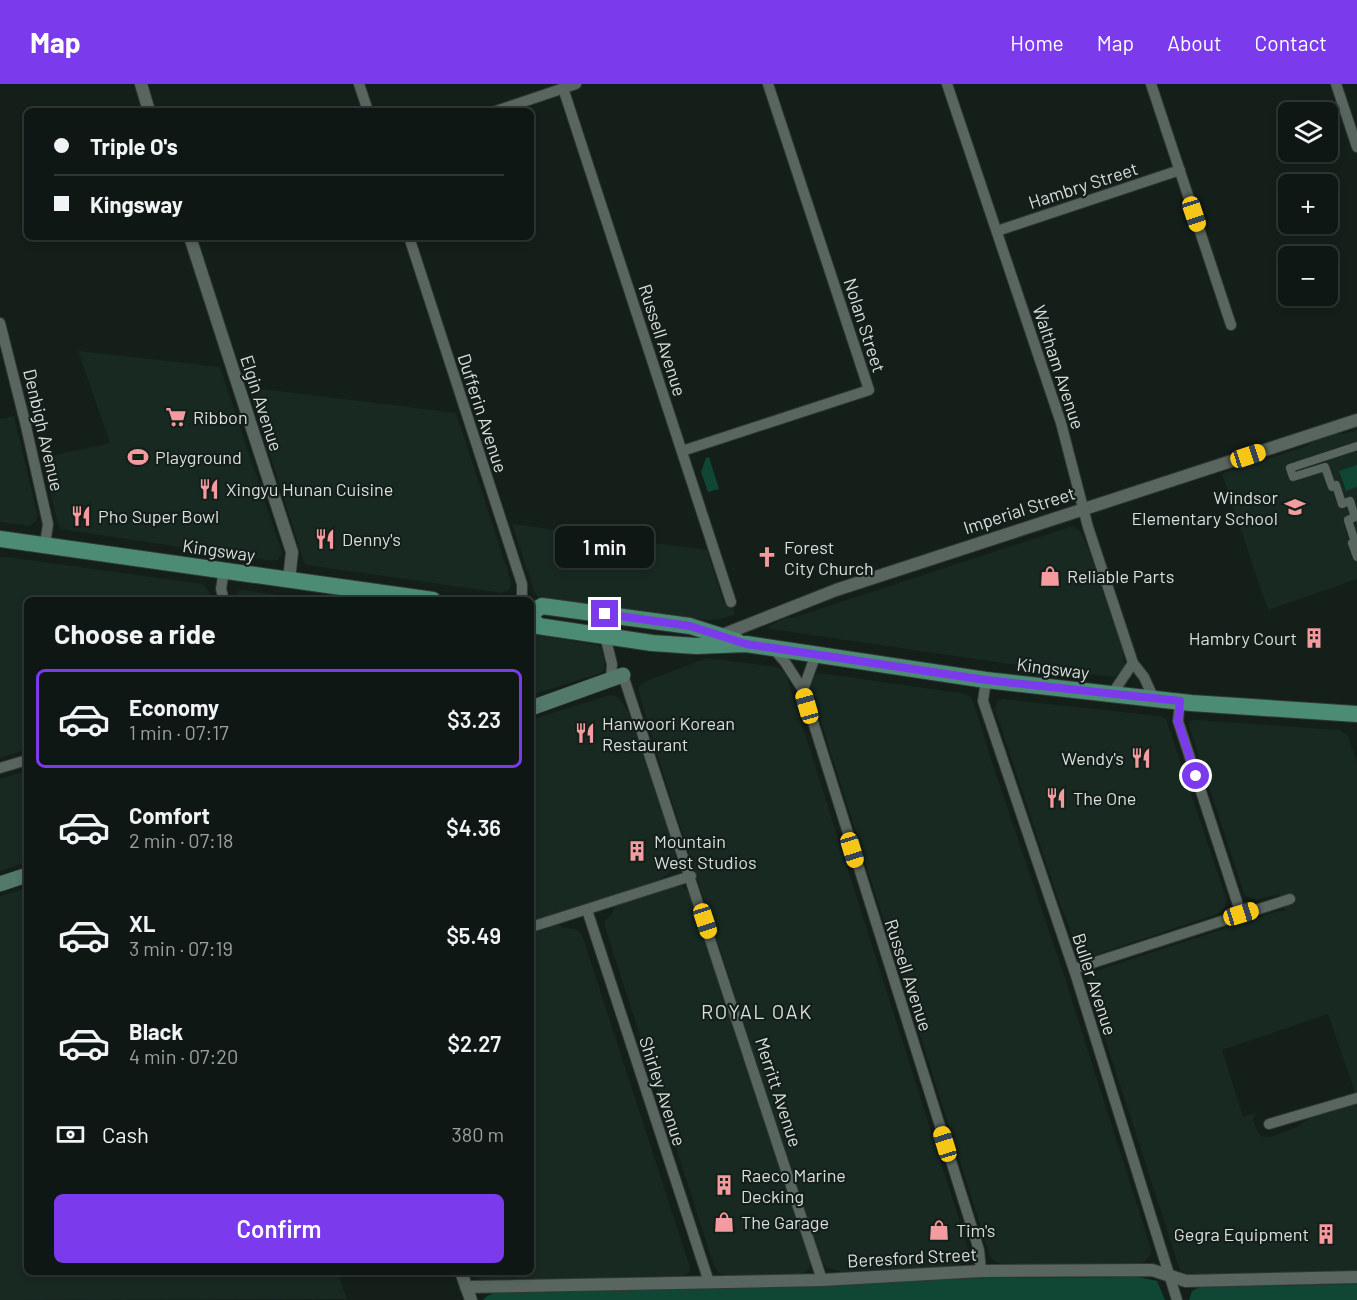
<!DOCTYPE html>
<meta charset="utf-8">
<style>
body{margin:0;font-family:Barlow,sans-serif;background:#1d2422;color:#f1f3f6;height:100vh;display:flex;flex-direction:column;font-size:22px;white-space:nowrap}
*{box-sizing:border-box;margin:0}
p{font-size:20px;color:#9b9fa0}
.icon{flex:none;width:33px;height:33px;fill:none;stroke:currentColor;stroke-width:2;stroke-linecap:round;stroke-linejoin:round}
.map{position:relative;flex:1;overflow:hidden}
.drawer{position:absolute;left:24px;top:513px;width:510px;height:678px;display:flex;flex-direction:column;background:#0f1714;border-radius:9px;box-shadow:0 3px 9px #0003,0 0 0 2px #2f3634}
.drawer>*{flex:none}
.top-card{position:absolute;left:24px;top:24px;width:510px;height:132px;border-radius:9px;box-shadow:0 3px 9px #0003,0 0 0 2px #2f3634;display:grid;align-content:center;height:132px;padding:0 30px;background:#0f1714}
.buttons{position:absolute;left:1278px;top:18px;display:grid;gap:12px}
.buttons a{display:grid;place-items:center;width:60px;height:60px;border-radius:9px;background:#0f1714;box-shadow:0 3px 9px #0003,0 0 0 2px #2f3634;font-size:30px}
.end{position:absolute;width:27px;height:27px;margin:-14px;border:8px solid #7c3aed;background:#fff;box-shadow:0 0 0 3px #fff}
.from{border-radius:50%}
.bubble{position:absolute;height:42px;border-radius:9px;background:#0f1714;box-shadow:0 3px 9px #0003,0 0 0 2px #2f3634;font-size:20px;font-weight:600;line-height:42px;text-align:center}
.car{position:absolute;width:18px;height:36px;margin:-18px -9px;border-radius:8px;box-shadow:0 0 4px 2px #0007;background:linear-gradient(#f5c518 24%,#345 0 40%,#f5c518 0 76%,#345 0 86%,#f5c518 0)}
.top-card b{display:flex;align-items:center;gap:21px;height:57px;font-size:22px}
.top-card b+b{border-top:2px solid #2f3634}
.top-card i{width:15px;height:15px;background:#f1f3f6}
ul{padding:0;list-style:none}
li{display:flex;align-items:center;gap:18px;height:99px;margin:0 12px 9px;padding:0 18px;border:3px solid transparent;border-radius:9px}
li div{flex:1}
li b{display:block;font-size:22px}
li em{font-style:normal;font-weight:600}
li.current{border-color:#7c3aed}
li>.icon{width:54px;height:54px;stroke-width:1.5}
h2{padding:0 30px;font-size:27px;line-height:72px}
.pay{display:flex;align-items:center;gap:15px;height:66px;padding:0 30px;font-size:22px}
.pay p{margin-inline-start:auto}
.cta{display:flex;gap:12px;margin-top:auto;padding:12px 30px}
.cta a{flex:1;height:69px;border-radius:9px;background:#7c3aed;color:#fff;font-size:24px;font-weight:600;line-height:69px;text-align:center}
header{display:flex;align-items:center;gap:36px;box-sizing:border-box;height:84px;padding:0 30px;background:#7c3aed;color:#fff}
header strong{font-size:28px}
nav{display:flex;gap:33px;margin-inline-start:auto;font-size:21px}
.map>svg:first-child{display:block}
</style>
<header>
<strong>Map</strong>
<nav><a>Home</a><a>Map</a><a>About</a><a>Contact</a></nav>
</header>
<div class="map">
<svg width="1357" height="1216" viewBox="0 0 1357 1216">
<rect width="100%" height="100%" fill="#141f1a"/>
<g fill="#182922">
<path d="M78 267 220 283 282 469 278 476 273 477 61 445 58 440 42 374 110 359Z"/>
<path d="M262 305 456 329 511 497 510 505 502 509 307 481 304 478 250 308Z"/>
<path d="M14 332 37 429 36 437 29 442 0 438V335Z"/>
<path d="M1357 346V495L1268 526 1222 390 1307 362 1315 356 1337 349 1344 350Z"/>
<path d="M512 440 707 466 724 520 731 518 735 530 721 535 709 536 538 513 535 509Z"/>
<path d="M1073 442 1080 447 1086 459 1122 565 1125 583 1121 590 1115 593 1051 586 771 545 767 543 786 534 795 533Z"/>
<path d="M0 473H7L202 500 207 504 211 516H27V665L0 674Z"/>
<path d="M242 506 314 516H236L237 508Z"/>
<path d="M531 550 598 561 602 567 605 576 604 586 601 589 531 611Z"/>
<path d="M707 574 777 583 783 586 786 590 969 1167 967 1175 958 1182 841 1188 827 1183 821 1176 663 689 639 609V603L644 598Z"/>
<path d="M820 589 966 610 972 614 992 678 1061 882 1151 1165V1170L1145 1177 1132 1181 1006 1182 991 1175 810 603 809 598 813 592Z"/>
<path d="M609 611 618 613 628 627 675 767V781L669 789 659 796 538 836H531V636Z"/>
<path d="M1003 615 1160 632 1166 635 1226 814V820L1224 826 1217 830 1092 872H1085L1080 870 1058 815 995 625 997 617Z"/>
<path d="M1195 636 1340 646 1348 652 1357 678V1008H1355L1328 930 1222 966 1243 1033 1256 1029 1253 1036 1258 1049 1262 1053H1271L1297 1043 1312 1033 1357 1019V1189L1207 1193 1187 1190 1180 1186 1088 902 1090 891 1096 887 1278 827H1285L1279 810 1256 816 1246 812 1244 809 1189 642 1190 637Z"/>
<path d="M27 687V778L0 787V695Z"/>
<path d="M672 803H682L689 808 810 1178 809 1185 801 1191 732 1193 719 1189 714 1182 605 843V836L612 830 615 822Z"/>
<path d="M27 804V1188H337L347 1215 0 1216V812Z"/>
<path d="M558 841 564 844 576 845 582 851 690 1183V1187L683 1192 482 1196 476 1194 472 1188H531V850Z"/>
</g>
<g fill="#0f4634">
<path d="M709 373 719 405 708 408 701 388 706 374Z"/>
<path d="M1357 381V403L1346 407 1339 387Z"/>
<path d="M1139 1193 1157 1197 1165 1216H483L487 1212 500 1207 776 1203 973 1194Z"/>
<path d="M1357 1200V1216H1189L1192 1207 1200 1203Z"/>
</g>
<g fill="none" stroke-linecap="round" stroke-linejoin="round">
<g stroke="#313734" stroke-width="9">
<path id="pedestrian" d="M1357 362 1290 384 1293 393 1325 383 1332 403 1336 401 1342 420 1350 417 1355 433 1348 436 1355 458 1352 459 1357 473"/>
</g>
<g stroke="#313734" stroke-width="12">
<g id="minor">
<path d="M359 0 368 27"/>
<path d="M947 0 1061 339 1088 443 1133 579 1144 593 1154 615"/>
<path d="M1151 0 1231 241"/>
<path d="M1336 0 1357 63"/>
<path d="M563 4 731 518"/>
<path d="M496 27 576 0"/>
<path d="M997 147 1180 86"/>
<path d="M409 153 522 500V516"/>
<path d="M0 239 25 338 48 440 45 461"/>
<path d="M682 367 869 306 768 0"/>
<path d="M224 486 221 505 224 516"/>
<path d="M605 552 612 580 611 595"/>
<path d="M773 564 785 578 803 606 979 1166 981 1187"/>
<path d="M623 591 822 1196"/>
<path d="M986 596 983 617 1076 892 1177 1216"/>
<path d="M803 606 816 570"/>
<path d="M1112 610 1133 579"/>
<path d="M1180 617 1178 637 1241 830"/>
<path d="M0 684 27 676"/>
<path d="M587 826 709 1198"/>
<path d="M531 843 691 792"/>
<path d="M1074 885 1290 815"/>
<path d="M1269 1040 1357 1014"/>
</g>
</g>
<g stroke="#313734" stroke-width="14">
<g id="tertiary">
<path d="M141 0 149 27"/>
<path d="M190 153 292 468 289 496"/>
<path d="M722 551 836 506 1357 336"/>
<path d="M461 1188 471 1216"/>
<path d="M466 1203 822 1196 981 1187 1152 1186 1186 1197 1357 1193"/>
</g>
</g>
<g stroke="#313734" stroke-width="16">
<g id="secondary">
<path d="M531 624 623 591"/>
<path d="M0 800 27 791"/>
</g>
</g>
<g stroke="#313734" stroke-width="18">
<g id="primary">
<path d="M0 455 433 516"/>
<path d="M531 529 542 522 690 542 737 557"/>
<path d="M531 533 538 542 652 559 696 562 746 560 986 596 1191 619 1357 630"/>
</g>
</g>
<use href="#pedestrian" stroke="#596660" stroke-width="8"/>
<use href="#minor" stroke="#596660" stroke-width="10"/>
<use href="#tertiary" stroke="#596660" stroke-width="12"/>
<use href="#secondary" stroke="#53796a" stroke-width="15"/>
<use href="#primary" stroke="#4c8c75" stroke-width="16"/>
</g>
<g fill="none" stroke-linecap="round" stroke-linejoin="round">
<path stroke="#7c3aed" stroke-width="8" d="M605 530 690 542 746 560 986 596 1180 617 1178 638 1196 692"/>
</g>
<defs>
<g id="supermarket-bare" transform="scale(1.62)"><path d="M-6-5.5h2.5l.6 2H6L4.5 2H-2.5L-4.4-4H-6ZM-1.5 3.2a1.3 1.3 0 1 0 .1 0ZM3 3.2a1.3 1.3 0 1 0 .1 0Z" fill="#f49b9f" stroke="#141f1a" stroke-width="2.5" paint-order="stroke"/></g>
<g id="stadium-bare" transform="scale(1.62)"><path d="M0-5a6.5 5 0 1 0 0 10a6.5 5 0 1 0 0-10ZM-3.5-1.8h7v3.6h-7Z" fill="#f49b9f" stroke="#141f1a" stroke-width="2.5" paint-order="stroke"/></g>
<g id="restaurant-bare" transform="scale(1.62)"><path d="M-5-6h1v4h1v-4h1v4h1v-4h1v5L-1.5 .5V6h-2V.5L-5-1ZM5-6V6H3V1.5H1.5Q1.5-4 5-6Z" fill="#f49b9f" stroke="#141f1a" stroke-width="2.5" paint-order="stroke"/></g>
<g id="school-bare" transform="scale(1.62)"><path d="M0-5L7-2L0 1L-7-2ZM-4 1L0 2.5L4 1V4Q0 6-4 4Z" fill="#f49b9f" stroke="#141f1a" stroke-width="2.5" paint-order="stroke"/></g>
<g id="church-bare" transform="scale(1.62)"><path d="M-1.2-6h2.4v3.5h3.3v2.4h-3.3V6h-2.4V-.1h-3.3v-2.4h3.3Z" fill="#f49b9f" stroke="#141f1a" stroke-width="2.5" paint-order="stroke"/></g>
<g id="shop-bare" transform="scale(1.62)"><path d="M-5-2.5h2.3a2.7 3.5 0 0 1 5.4 0H5L5.5 6h-11ZM-1.5-2.5h3a1.5 2.3 0 0 0-3 0Z" fill="#f49b9f" stroke="#141f1a" stroke-width="2.5" paint-order="stroke"/></g>
<g id="building-bare" transform="scale(1.62)"><path d="M-4-6H4V6H1V3H-1V6H-4ZM-2.5-4.3h1.7v1.8h-1.7ZM.8-4.3h1.7v1.8H.8ZM-2.5-1h1.7V.8h-1.7ZM.8-1h1.7V.8H.8Z" fill="#f49b9f" stroke="#141f1a" stroke-width="2.5" paint-order="stroke"/></g>
</defs>
<g fill-rule="evenodd">
<use href="#supermarket-bare" x="176" y="333"/>
<use href="#stadium-bare" x="138" y="373"/>
<use href="#restaurant-bare" x="209" y="405"/>
<use href="#school-bare" x="1295" y="423"/>
<use href="#restaurant-bare" x="81" y="432"/>
<use href="#restaurant-bare" x="325" y="455"/>
<use href="#church-bare" x="767" y="473"/>
<use href="#shop-bare" x="1050" y="492"/>
<use href="#building-bare" x="1314" y="554"/>
<use href="#restaurant-bare" x="585" y="649"/>
<use href="#restaurant-bare" x="1141" y="674"/>
<use href="#restaurant-bare" x="1056" y="714"/>
<use href="#building-bare" x="637" y="767"/>
<use href="#building-bare" x="724" y="1101"/>
<use href="#shop-bare" x="724" y="1138"/>
<use href="#shop-bare" x="939" y="1146"/>
<use href="#building-bare" x="1326" y="1150"/>
</g>
<g text-anchor="middle" dominant-baseline="central" stroke-width="4.5" stroke-linejoin="round" paint-order="stroke">
<g font-size="18" fill="#d8dfdc" stroke="#141f1a">
<text transform="translate(1083 101) rotate(-18)">Hambry Street</text>
<text transform="translate(865 241) rotate(72)">Nolan Street</text>
<text transform="translate(663 256) rotate(72)">Russell Avenue</text>
<text transform="translate(1059 283) rotate(72)">Waltham Avenue</text>
<text transform="translate(262 319) rotate(72)">Elgin Avenue</text>
<text transform="translate(483 329) rotate(72)">Dufferin Avenue</text>
<text transform="translate(44 346) rotate(77)">Denbigh Avenue</text>
<text transform="translate(1019 426) rotate(-18)">Imperial Street</text>
<text transform="translate(219 466) rotate(8)">Kingsway</text>
<text transform="translate(1053 584) rotate(7)">Kingsway</text>
<text transform="translate(909 891) rotate(72)">Russell Avenue</text>
<text transform="translate(1095 900) rotate(72)">Buller Avenue</text>
<text transform="translate(663 1007) rotate(72)">Shirley Avenue</text>
<text transform="translate(779 1008) rotate(72)">Merritt Avenue</text>
<text transform="translate(912 1173) rotate(-3)">Beresford Street</text>
</g>
<g font-size="18" fill="#d8dfdc" stroke="#141f1a" text-anchor="start">
<text x="193" y="333">Ribbon</text>
<text x="155" y="373">Playground</text>
<text x="226" y="405">Xingyu Hunan Cuisine</text>
<text x="1278" y="413" text-anchor="end">Windsor<tspan x="1278" dy="21">Elementary School</tspan></text>
<text x="98" y="432">Pho Super Bowl</text>
<text x="342" y="455">Denny's</text>
<text x="784" y="463">Forest<tspan x="784" dy="21">City Church</tspan></text>
<text x="1067" y="492">Reliable Parts</text>
<text x="1297" y="554" text-anchor="end">Hambry Court</text>
<text x="602" y="639">Hanwoori Korean<tspan x="602" dy="21">Restaurant</tspan></text>
<text x="1124" y="674" text-anchor="end">Wendy's</text>
<text x="1073" y="714">The One</text>
<text x="654" y="757">Mountain<tspan x="654" dy="21">West Studios</tspan></text>
<text x="741" y="1091">Raeco Marine<tspan x="741" dy="21">Decking</tspan></text>
<text x="741" y="1138">The Garage</text>
<text x="956" y="1146">Tim's</text>
<text x="1309" y="1150" text-anchor="end">Gegra Equipment</text>
</g>
<g font-size="20" letter-spacing="1.5" fill="#d8dfdc" stroke="#141f1a">
<text x="757" y="927">ROYAL OAK</text>
</g>
</g>
</svg>
<div class="buttons">
<a><svg class="icon" aria-label="layers" viewBox="0 0 24 24"><path d="M12 4l9 5-9 5-9-5zM3 14l9 5 9-5"/></svg></a>
<a>+</a>
<a>−</a>
</div>
<i class="end from" style="left:1196px;top:692px"></i>
<i class="end" style="left:605px;top:530px"></i>
<div class="bubble" style="left:555px;top:442px;width:99px">1 min</div>
<i class="car" style="left:1194px;top:130px;rotate:162deg"></i>
<i class="car" style="left:1248px;top:372px;rotate:72deg"></i>
<i class="car" style="left:807px;top:622px;rotate:344deg"></i>
<i class="car" style="left:852px;top:766px;rotate:163deg"></i>
<i class="car" style="left:1241px;top:830px;rotate:73deg"></i>
<i class="car" style="left:705px;top:837px;rotate:162deg"></i>
<i class="car" style="left:945px;top:1060px;rotate:343deg"></i>
<div class="top-card">
<b><i class="from"></i>Triple O's</b>
<b><i></i>Kingsway</b>
</div>
<section class="drawer">
<h2>Choose a ride</h2>
<ul>
<li class="current"><svg class="icon" aria-label="car" viewBox="0 0 24 24"><path d="M5 17H2v-5l4-1 3-4h7l3 4 3 1v5h-3M9 17h6M6 11h13"/><circle cx="7" cy="17" r="2"/><circle cx="17" cy="17" r="2"/></svg><div><b>Economy</b><p>1 min · 07:17</p></div><em>$3.23</em></li>
<li><svg class="icon" aria-label="car" viewBox="0 0 24 24"><path d="M5 17H2v-5l4-1 3-4h7l3 4 3 1v5h-3M9 17h6M6 11h13"/><circle cx="7" cy="17" r="2"/><circle cx="17" cy="17" r="2"/></svg><div><b>Comfort</b><p>2 min · 07:18</p></div><em>$4.36</em></li>
<li><svg class="icon" aria-label="car" viewBox="0 0 24 24"><path d="M5 17H2v-5l4-1 3-4h7l3 4 3 1v5h-3M9 17h6M6 11h13"/><circle cx="7" cy="17" r="2"/><circle cx="17" cy="17" r="2"/></svg><div><b>XL</b><p>3 min · 07:19</p></div><em>$5.49</em></li>
<li><svg class="icon" aria-label="car" viewBox="0 0 24 24"><path d="M5 17H2v-5l4-1 3-4h7l3 4 3 1v5h-3M9 17h6M6 11h13"/><circle cx="7" cy="17" r="2"/><circle cx="17" cy="17" r="2"/></svg><div><b>Black</b><p>4 min · 07:20</p></div><em>$2.27</em></li>
</ul>
<div class="pay"><svg class="icon" aria-label="cash" viewBox="0 0 24 24"><path d="M3 7h18v10H3z"/><circle cx="12" cy="12" r="2"/></svg>Cash<p>380 m</p></div>
<div class="cta"><a>Confirm</a></div>
</section>
</div>
